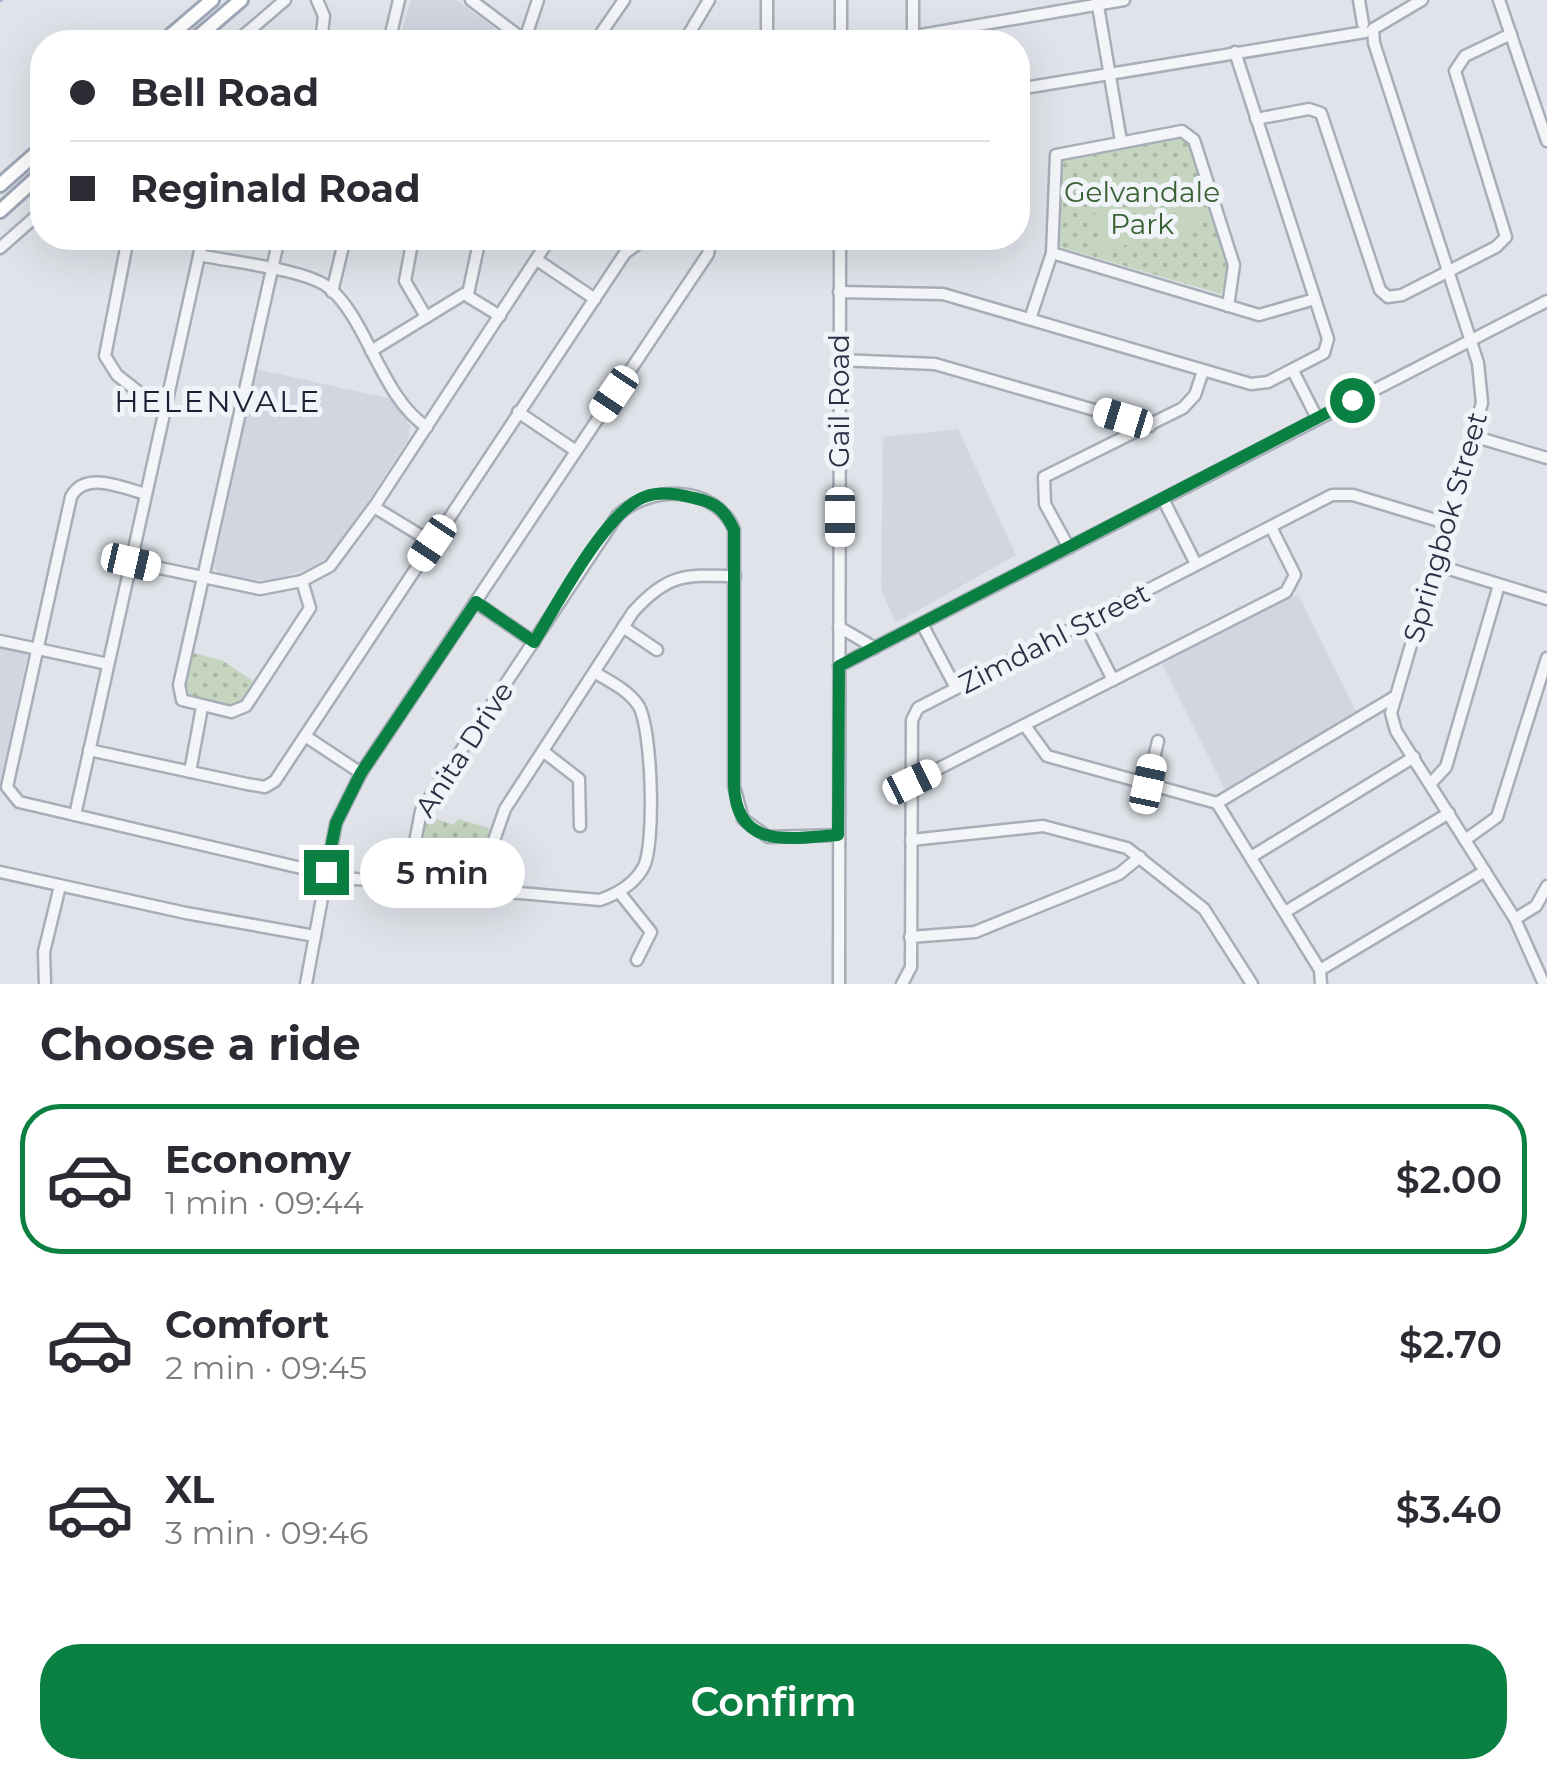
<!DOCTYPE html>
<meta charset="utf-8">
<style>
body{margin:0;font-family:Montserrat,sans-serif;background:#f2f2f3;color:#2b2b33;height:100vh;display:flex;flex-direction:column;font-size:38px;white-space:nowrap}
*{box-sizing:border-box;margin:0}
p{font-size:32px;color:#7c7c81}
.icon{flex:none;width:55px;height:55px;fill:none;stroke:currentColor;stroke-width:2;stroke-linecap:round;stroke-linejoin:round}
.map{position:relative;height:984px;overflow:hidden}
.drawer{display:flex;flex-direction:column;background:#fff;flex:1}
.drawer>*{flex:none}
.guide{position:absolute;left:30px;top:30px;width:1000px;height:220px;border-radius:40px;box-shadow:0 10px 40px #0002;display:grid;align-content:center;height:220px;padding:0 40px;background:#fff}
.end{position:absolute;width:45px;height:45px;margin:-22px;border:12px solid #0b8043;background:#fff;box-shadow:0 0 0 5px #fff}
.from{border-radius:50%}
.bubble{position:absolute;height:70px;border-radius:35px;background:#fff;box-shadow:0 10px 40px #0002;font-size:32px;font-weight:600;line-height:70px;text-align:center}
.car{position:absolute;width:30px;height:60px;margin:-30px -15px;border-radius:12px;box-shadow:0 0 8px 2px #0007;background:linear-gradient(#fff 24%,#345 0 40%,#fff 0 76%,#345 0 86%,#fff 0)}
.guide b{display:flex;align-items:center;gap:35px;height:95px;font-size:38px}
.guide b+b{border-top:2px solid #e1e1e2}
.guide i{width:25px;height:25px;background:#2b2b33}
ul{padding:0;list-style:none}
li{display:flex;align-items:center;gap:30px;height:150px;margin:0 20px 15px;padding:0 20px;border:5px solid transparent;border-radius:40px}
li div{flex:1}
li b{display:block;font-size:38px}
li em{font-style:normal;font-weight:600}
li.selected{border-color:#0b8043}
li>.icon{width:90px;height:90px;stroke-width:1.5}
h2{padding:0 40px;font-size:45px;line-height:120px}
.button{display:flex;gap:20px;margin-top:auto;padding:20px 40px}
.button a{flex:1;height:115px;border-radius:40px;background:#0b8043;color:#fff;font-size:40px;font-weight:600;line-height:115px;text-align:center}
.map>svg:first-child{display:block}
</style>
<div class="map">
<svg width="1547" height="984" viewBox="0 0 1547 984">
<defs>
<pattern id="green-dots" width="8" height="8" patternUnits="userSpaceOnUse" patternTransform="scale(2.5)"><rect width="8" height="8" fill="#c5d5c0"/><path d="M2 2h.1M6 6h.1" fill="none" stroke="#a9b7a6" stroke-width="1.8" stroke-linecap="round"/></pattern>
</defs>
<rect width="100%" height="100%" fill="#e0e4ea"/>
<g fill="#d2d6e0">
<path d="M411 0H457L513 42H398Z"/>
<path d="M256 369 392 399 410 426 408 440 339 546 318 566 271 581 219 575 214 566Z"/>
<path d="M958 429 1016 555 896 623 881 589 883 437Z"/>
<path d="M1298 594 1356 711 1225 790 1162 664Z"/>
<path d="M0 646 28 653 0 784Z"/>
</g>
<g fill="url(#green-dots)">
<path d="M1181 138 1187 141 1228 269 1221 294 1060 247 1061 159Z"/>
<path d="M193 653 222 660 253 681 241 703 229 706 190 696 186 687Z"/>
<path d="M428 816 454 825 458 819 489 828 481 876 473 882 422 877 417 871Z"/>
</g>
<g fill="#c5d5c0">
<path d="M1192 185 1196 200 1166 210 1161 194Z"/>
<path d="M1119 207 1123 223 1092 232 1088 216Z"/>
<path d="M1198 207 1203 222 1172 231 1167 216Z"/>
<path d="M1162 218 1166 233 1135 242 1131 227Z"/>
<path d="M1125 229 1130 244 1099 253 1094 238Z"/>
</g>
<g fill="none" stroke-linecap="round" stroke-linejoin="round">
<path stroke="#98afce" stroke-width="2.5" d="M0 1 2 0"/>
<g stroke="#a8aeb8" stroke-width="15">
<g id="minor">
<path d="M317 0 324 16 321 42"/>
<path d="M471 0 524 40"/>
<path d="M767 0V42"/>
<path d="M913 0V37"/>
<path d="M1097 0 1121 141"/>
<path d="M1359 0 1363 24"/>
<path d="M1422 0 1373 29 1374 43 1478 363 1482 403 1391 713 1396 731 1515 919 1544 984"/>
<path d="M1499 0 1547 141"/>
<path d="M236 42 285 0"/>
<path d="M389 42 399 0"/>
<path d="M524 42 538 0"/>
<path d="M595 42 624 0"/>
<path d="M684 42 709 0"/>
<path d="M841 42V0"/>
<path d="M880 42 1124 0"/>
<path d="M1018 89 1365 32"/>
<path d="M1256 119 1309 109 1321 113 1380 290 1388 297 1402 295 1496 247 1506 237 1455 71 1465 56 1511 34"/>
<path d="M128 238 105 356 117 375 164 412"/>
<path d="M279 238 179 685 182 700 231 712 246 706 310 608 302 581"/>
<path d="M413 238 405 281 425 315"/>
<path d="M0 248 42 211"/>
<path d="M1052 253 1259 315 1315 299"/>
<path d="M199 255C231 262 304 269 328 287 366 316 382 399 427 427"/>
<path d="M537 260 595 299"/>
<path d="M332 292 345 238"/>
<path d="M839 292 943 294 1251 384 1268 382 1324 353 1328 339 1235 52"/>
<path d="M468 294 480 238"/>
<path d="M1030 319 1052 253 1056 155 1182 131 1194 140 1234 265 1228 306"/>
<path d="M371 351 464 294 500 316"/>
<path d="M839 360 935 364 1150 426"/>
<path d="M1293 371 1317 418"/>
<path d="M518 412 576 451"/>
<path d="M1476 437 1547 458"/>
<path d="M146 494C122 488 85 470 71 497L7 787 19 802 344 878 600 900C617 894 634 884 643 868 656 847 652 725 638 705 628 690 609 681 594 672"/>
<path d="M1163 499 1196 564"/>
<path d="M374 507 433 543"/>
<path d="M1069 548 1045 504 1044 477 1183 408 1195 395 1203 371"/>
<path d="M131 562 260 589 302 581 330 566 376 504 550 238"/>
<path d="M1436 565 1547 599"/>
<path d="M475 602 534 642"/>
<path d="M1084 623 1113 680"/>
<path d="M922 624 956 688"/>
<path d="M623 627 657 650"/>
<path d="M839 627 875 648"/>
<path d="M0 641 108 664"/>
<path d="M839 666 1547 301"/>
<path d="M1026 727 1047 756 1217 803 1320 970 1321 984"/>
<path d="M305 736 361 773"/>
<path d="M89 750 247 784 265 787 275 781 625 253 646 238"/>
<path d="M544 752 579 779 580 826"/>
<path d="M190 772 202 707"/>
<path d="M912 782 1286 592 1295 575 1271 527"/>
<path d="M1431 783 1446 767 1499 585"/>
<path d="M1148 784 1158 741"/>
<path d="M1217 803 1396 696"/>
<path d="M75 815 203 238"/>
<path d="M911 840 1043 826 1127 848 1204 909 1252 984"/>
<path d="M1465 840 1497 817 1547 658"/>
<path d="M1251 857 1414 757"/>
<path d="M0 872 186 913 315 936"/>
<path d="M407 884 421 811 617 516C649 485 714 484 734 529V786L743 819 768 837 838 835"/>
<path d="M488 892 493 843 505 809 633 612C668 573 685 575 735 576"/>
<path d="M619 892 651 932 637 960"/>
<path d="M1285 912 1449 813"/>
<path d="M1515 919 1536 906 1547 886"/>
<path d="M910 937 975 932 1119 874 1140 857"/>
<path d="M1320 970 1485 871"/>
<path d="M45 984 44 952 60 886"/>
<path d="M306 984 336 823 361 773 708 254 711 238"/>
<path d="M839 984 840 238"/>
<path d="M902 984 911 967 912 720 918 708 1332 495H1353L1449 524"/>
</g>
</g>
<g stroke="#9ea7b7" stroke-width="18">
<g id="major">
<path d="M163 42 212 0"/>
<path d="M192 42 241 0"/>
<path d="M0 185 42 148"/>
<path d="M0 211 42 173"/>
</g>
</g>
<use href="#minor" stroke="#f3f5f8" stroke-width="10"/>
<use href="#major" stroke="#fff" stroke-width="12"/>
</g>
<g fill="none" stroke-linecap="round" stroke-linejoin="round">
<path stroke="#0b8043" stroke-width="12" d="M326 872 336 823 361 773 476 602 534 642C557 605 607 508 647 496 662 491 679 494 694 498 715 502 725 510 734 530V786C737 851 792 838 838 835L839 666 1352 400"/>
</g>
<g text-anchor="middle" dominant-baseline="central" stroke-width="10" stroke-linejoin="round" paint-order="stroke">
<g font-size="28" fill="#396133" stroke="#f0f3f8">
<text x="1142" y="192">Gelvandale<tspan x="1142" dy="32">Park</tspan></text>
</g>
<g font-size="28" fill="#273044" stroke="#f0f3f8">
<text transform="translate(839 401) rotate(-90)">Gail Road</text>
<text transform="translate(1445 527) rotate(-74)">Springbok Street</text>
<text transform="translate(1054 638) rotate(-27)">Zimdahl Street</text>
<text transform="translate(464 749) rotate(-57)">Anita Drive</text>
</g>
<g font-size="30" letter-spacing="2.5" fill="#192134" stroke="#f0f3f8">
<text x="218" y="401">HELENVALE</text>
</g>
</g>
</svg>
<i class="end from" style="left:1352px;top:400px"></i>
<i class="end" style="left:326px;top:872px"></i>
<div class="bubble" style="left:360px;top:838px;width:165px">5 min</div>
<i class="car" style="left:614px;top:394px;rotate:214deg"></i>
<i class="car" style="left:1123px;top:418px;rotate:287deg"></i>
<i class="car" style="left:840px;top:517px;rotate:180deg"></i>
<i class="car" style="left:432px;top:543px;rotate:214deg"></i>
<i class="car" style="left:131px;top:562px;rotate:103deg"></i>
<i class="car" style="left:912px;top:782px;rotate:64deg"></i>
<i class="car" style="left:1148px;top:784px;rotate:12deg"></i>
<div class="guide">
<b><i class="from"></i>Bell Road</b>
<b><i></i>Reginald Road</b>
</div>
</div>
<section class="drawer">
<h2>Choose a ride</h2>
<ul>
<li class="selected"><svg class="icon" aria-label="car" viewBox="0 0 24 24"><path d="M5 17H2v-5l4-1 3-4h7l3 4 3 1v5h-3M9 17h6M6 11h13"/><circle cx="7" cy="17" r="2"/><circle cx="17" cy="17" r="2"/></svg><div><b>Economy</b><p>1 min · 09:44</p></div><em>$2.00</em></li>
<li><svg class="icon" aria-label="car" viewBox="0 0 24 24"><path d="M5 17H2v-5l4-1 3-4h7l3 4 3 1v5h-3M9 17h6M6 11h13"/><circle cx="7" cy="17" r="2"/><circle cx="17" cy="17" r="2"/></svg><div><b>Comfort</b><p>2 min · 09:45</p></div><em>$2.70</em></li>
<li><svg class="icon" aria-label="car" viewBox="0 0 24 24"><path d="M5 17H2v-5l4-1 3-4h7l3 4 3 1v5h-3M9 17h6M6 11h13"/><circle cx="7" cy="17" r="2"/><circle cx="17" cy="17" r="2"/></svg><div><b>XL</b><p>3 min · 09:46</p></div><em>$3.40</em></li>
</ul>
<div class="button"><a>Confirm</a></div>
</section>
